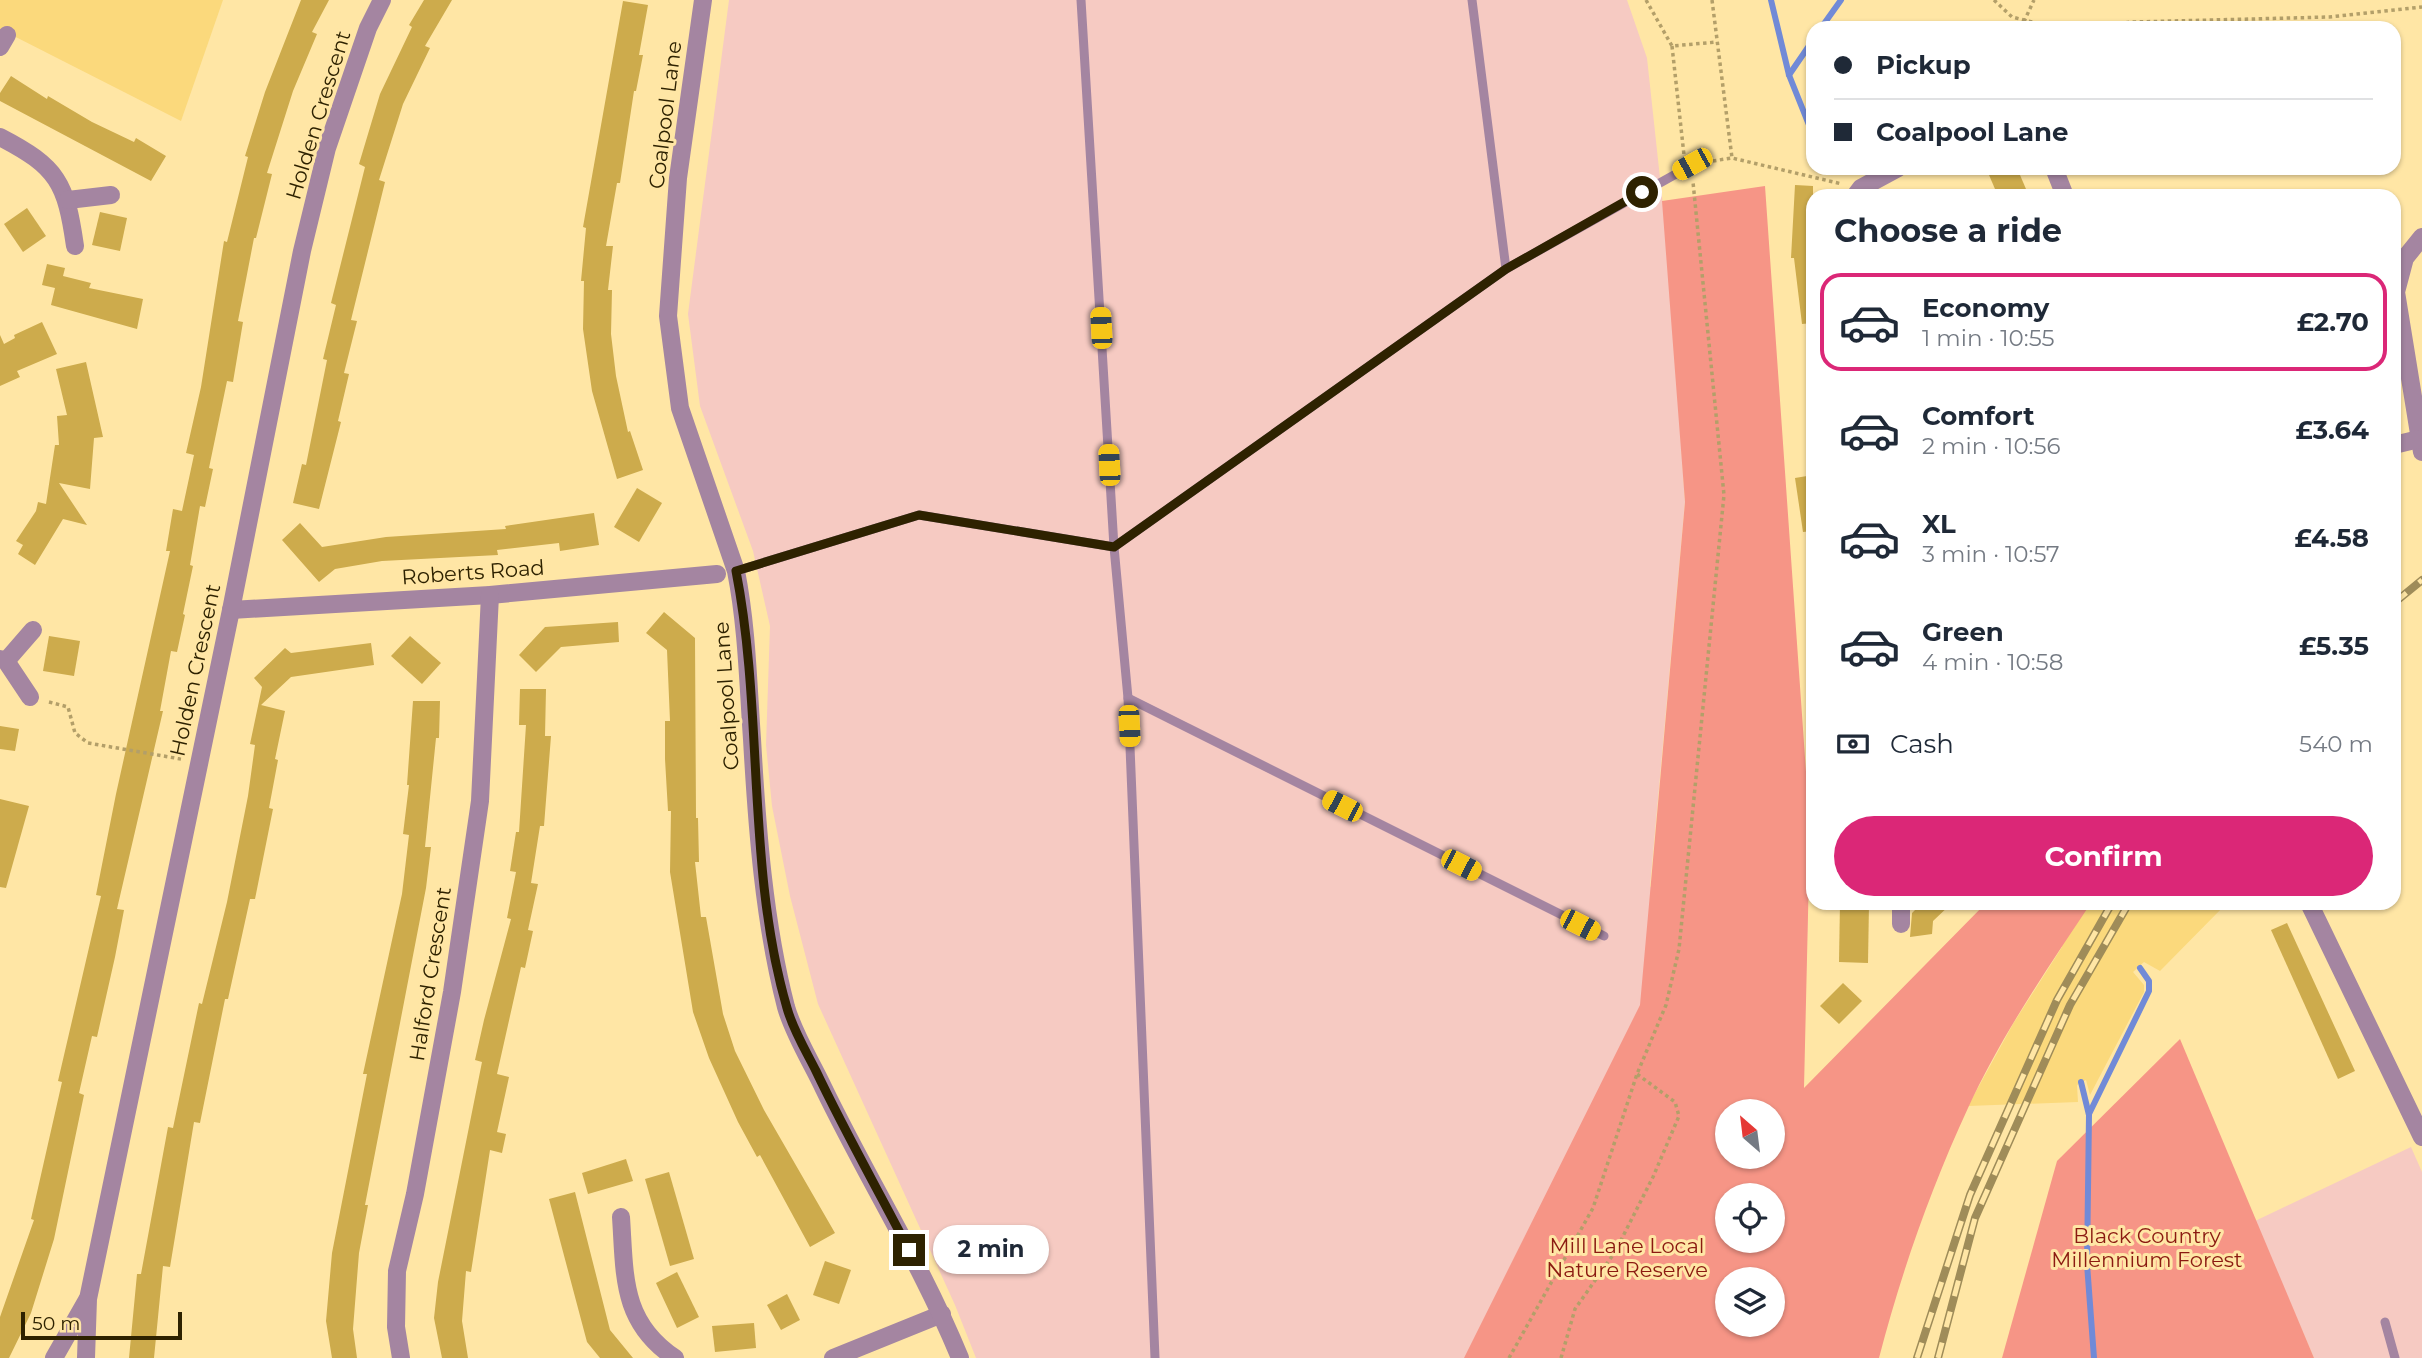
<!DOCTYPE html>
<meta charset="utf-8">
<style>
body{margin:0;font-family:Montserrat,sans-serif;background:#f6f6f7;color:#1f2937;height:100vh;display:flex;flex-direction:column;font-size:26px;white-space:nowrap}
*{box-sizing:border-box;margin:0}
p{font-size:23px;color:#747a83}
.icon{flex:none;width:38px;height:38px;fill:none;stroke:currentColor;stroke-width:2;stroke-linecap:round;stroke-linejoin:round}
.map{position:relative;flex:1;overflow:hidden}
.drawer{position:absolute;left:1806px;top:189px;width:595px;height:721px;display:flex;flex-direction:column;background:#fff;border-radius:21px;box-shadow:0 2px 5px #0004}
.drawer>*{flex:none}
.banner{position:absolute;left:1806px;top:21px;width:595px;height:154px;border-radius:21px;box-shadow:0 2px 5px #0004;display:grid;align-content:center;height:154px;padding:0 28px;background:#fff}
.needle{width:46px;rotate:332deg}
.fabs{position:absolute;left:1715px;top:1099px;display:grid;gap:14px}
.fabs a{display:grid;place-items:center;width:70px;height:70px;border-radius:50%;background:#fff;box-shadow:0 2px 5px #0004;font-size:35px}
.scale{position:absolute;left:21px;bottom:18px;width:161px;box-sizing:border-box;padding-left:7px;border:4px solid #2e2200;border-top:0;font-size:19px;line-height:24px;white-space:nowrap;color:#2e2200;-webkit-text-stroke:5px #ffe6a5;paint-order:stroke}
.end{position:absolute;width:32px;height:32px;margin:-16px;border:9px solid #2e2200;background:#fff;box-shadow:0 0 0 4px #fff}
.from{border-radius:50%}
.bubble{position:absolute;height:49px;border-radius:24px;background:#fff;box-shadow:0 2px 5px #0004;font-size:23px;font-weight:700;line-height:49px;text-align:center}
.car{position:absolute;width:21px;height:42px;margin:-21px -10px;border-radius:9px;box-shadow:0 0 5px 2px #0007;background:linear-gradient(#f5c518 24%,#345 0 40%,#f5c518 0 76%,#345 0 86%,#f5c518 0)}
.banner b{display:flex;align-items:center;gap:24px;height:66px;font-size:26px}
.banner b+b{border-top:2px solid #e0e1e3}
.banner i{width:18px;height:18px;background:#1f2937}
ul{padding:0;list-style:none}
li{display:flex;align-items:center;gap:21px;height:98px;margin:0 14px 10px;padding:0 14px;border:4px solid transparent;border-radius:21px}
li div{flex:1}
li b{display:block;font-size:26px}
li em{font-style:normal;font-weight:700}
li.current{border-color:#db2777}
li>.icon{width:63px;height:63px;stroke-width:1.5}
h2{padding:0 28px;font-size:32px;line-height:84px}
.pay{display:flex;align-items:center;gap:18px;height:77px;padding:0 28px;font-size:26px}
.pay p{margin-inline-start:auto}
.primary-button{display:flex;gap:14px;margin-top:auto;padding:14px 28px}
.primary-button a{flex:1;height:80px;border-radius:42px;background:#db2777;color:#fff;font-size:28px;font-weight:700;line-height:80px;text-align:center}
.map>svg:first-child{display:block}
</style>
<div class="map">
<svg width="2422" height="1358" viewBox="0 0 2422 1358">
<rect width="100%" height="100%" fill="#ffe6a5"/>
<g fill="#fbd97c">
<path d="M0 0H223L181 121 0 29Z"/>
<path d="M2023 903H2227L2160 971 2144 962 2133 972 2144 985V992L2090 1095 2086 1080 2077 1085 2078 1102 1968 1106 2013 1024 2062 947Z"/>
</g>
<g fill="#f6cac2" fill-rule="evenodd">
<path d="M729 0H1627L1647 58 1668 252 1685 502 1650 887 1810 829 1803 1089 1773 1195H1727V1325L1745 1358H976L955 1305 818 1004 790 896 772 806 766 745 770 626 753 551 700 406 688 314ZM1727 1111H1773V1157H1727Z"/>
<path d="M2411 1147 2422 1172V1358H2314L2255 1221Z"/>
</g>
<g fill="#f69586" fill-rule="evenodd">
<path d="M1765 186 1810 829 1804 1088 1986 903H2091C2047 969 2001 1036 1968 1108 1931 1188 1901 1273 1879 1358H1464L1640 1005 1685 502 1662 201ZM1727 1111H1773V1157H1727ZM1727 1195H1773V1241H1727ZM1727 1279H1773V1325H1727Z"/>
<path d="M2180 1039 2314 1358H2002L2057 1161Z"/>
</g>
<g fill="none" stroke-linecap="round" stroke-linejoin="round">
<g stroke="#718ad7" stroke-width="6">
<path d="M1771 0 1789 75 1813 135"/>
<path d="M1821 28 1841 0"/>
<path d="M1789 75 1813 40"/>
<path d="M2081 1082 2089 1115 2087 1264 2094 1358"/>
<path d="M2089 1114 2149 991V981L2140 968"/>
</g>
</g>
<g fill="#cdab4c">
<path d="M301 0H329L312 32 317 34 293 91 267 173 272 174 256 238H254L238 321 243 322 233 382 227 381 209 468 213 469 205 507 200 506 190 565 193 566 183 614 185 615 177 652 171 651 160 711H163L117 909 124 910 115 957 97 1037 92 1036 79 1093 84 1095 54 1239 31 1313 9 1358H0V1317L34 1220 31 1219 62 1082 58 1081 101 896 96 895 116 794 170 551H166L173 509 182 511 194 455 186 453 201 387 224 241 227 242 248 157 245 156 265 92Z"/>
<path d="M424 0H452L425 46 430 48 403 104 379 180 385 182 351 320 357 321 344 373 349 374 338 421 341 422 319 509 293 503 302 464 306 465 327 360 323 359 336 305 331 303 365 167 359 164 380 94 412 27 409 25Z"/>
<path d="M623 1 648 5 639 55H643L636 91H634L620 183H617L606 246H613L608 290H612L611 334 616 376 628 432 630 431 643 470 617 479 592 391 583 329 584 281H581L586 228 583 227Z"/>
<path d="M11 76 47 99 48 96 92 122 134 142 136 138 166 156 151 181 0 101V93Z"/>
<path d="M1986 168H2017L2029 196H1998Z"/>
<path d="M1795 185 1813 186V323L1802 324 1794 258H1791Z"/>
<path d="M27 208 46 236 23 252 4 224Z"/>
<path d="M100 212 127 218 120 251 92 245Z"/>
<path d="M47 264 65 268 63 276 91 283 89 288 143 299 137 329 51 305 55 288 42 285Z"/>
<path d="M42 322 57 354 17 371 20 377 0 386V335L4 344 15 338 14 335Z"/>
<path d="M86 362 103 437 94 438 90 489 59 483 87 525 63 519 35 565 18 554 23 545 16 541 36 511 38 502 46 504 55 445H59L57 416 67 415 56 369Z"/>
<path d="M1813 475V531L1803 532 1795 478Z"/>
<path d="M637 488 662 503 639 542 614 527Z"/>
<path d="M594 513 599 545 560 551 559 543 497 550 498 555 382 561 335 569 319 582 282 540 300 523 322 547 386 537 506 529 505 526Z"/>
<path d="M664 612 695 638 696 818H698L699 862H695L701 917H706L723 1014 735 1051 764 1110 835 1233 810 1247 760 1155 757 1157 738 1122 709 1058 693 1012 670 872 671 811H668L665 759V721H670L667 650 646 633Z"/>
<path d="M618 622 619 642 561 647 536 672 519 655 545 627Z"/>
<path d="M49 636 80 641 74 676 43 671Z"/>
<path d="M410 636 441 663 422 684 391 656Z"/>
<path d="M371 643 374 665 291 677 261 705 285 711 275 759 278 760 269 808 273 809 255 899H250L228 999H225L200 1123 194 1122 170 1267 163 1266 154 1358H129L137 1274H141L168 1127 173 1128 199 1003 202 1004 227 902 248 796 255 745 250 744 262 687 254 678 285 648 291 653Z"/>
<path d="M520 689H546L545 736H551L544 826H540L531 883 538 884 528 930 533 931 525 968 521 967 497 1074 509 1077 497 1132 506 1134 502 1153 490 1150 471 1272 466 1271 462 1321 468 1358H442L434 1318 438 1282 482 1062 475 1060 484 1020 511 919 507 918 516 872 510 871 516 832H519L526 725H519Z"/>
<path d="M413 701H440L439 738H436L425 847H431L426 888 365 1205H368L359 1253 353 1329 357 1358H332L326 1321 332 1253 367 1074H363L402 894 409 835 403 834 409 785H407Z"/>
<path d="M0 726 19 729 15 751 0 749Z"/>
<path d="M0 799 29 806 6 888 0 887Z"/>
<path d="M1840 903H1869L1868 963 1839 962Z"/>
<path d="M1922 903H1952L1933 921 1932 934 1910 937 1912 913Z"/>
<path d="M2287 923 2355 1071 2338 1079 2271 930Z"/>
<path d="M1843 983 1862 1001 1839 1024 1820 1006Z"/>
<path d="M626 1159 633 1181 588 1194 582 1173Z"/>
<path d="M669 1172 694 1259 670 1266 645 1179Z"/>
<path d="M575 1192 610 1330 633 1358H600L587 1342 549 1199Z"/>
<path d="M825 1261 851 1270 839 1304 813 1295Z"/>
<path d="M677 1272 699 1317 677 1328 656 1283Z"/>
<path d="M787 1294 800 1320 781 1330 767 1305Z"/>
<path d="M754 1323 756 1348 715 1352 712 1326Z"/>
</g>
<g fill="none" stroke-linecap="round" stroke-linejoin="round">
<g stroke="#b39f69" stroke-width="3.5" stroke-dasharray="3.5 3.5" stroke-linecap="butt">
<path d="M1646 0 1672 46 1717 42"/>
<path d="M1712 0 1732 158"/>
<path d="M1994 0 2012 17 2056 28"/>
<path d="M2021 28 2034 0"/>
<path d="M2070 28 2133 22 2329 17 2422 7"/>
<path d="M1672 46 1684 155"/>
<path d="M1706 162 1732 158 1842 184"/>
<path d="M49 702 68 707 75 733 88 743 181 759"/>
<path d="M1509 1358 1593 1208 1637 1074 1666 1005 1679 949 1724 495 1693 182"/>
<path d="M1561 1358 1575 1309 1615 1252 1653 1177 1679 1116 1675 1102 1637 1074"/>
</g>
<g stroke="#a485a1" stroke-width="9">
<path d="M1081 0 1114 547 1128 698 1155 1358"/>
<path d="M1472 0 1506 269"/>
<path d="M1812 542H1813"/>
<path d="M736 571 919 515 1114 547 1506 269 1692 165"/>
<path d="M1128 698 1604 936"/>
<path d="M2385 1322 2395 1358"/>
</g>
<g stroke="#a485a1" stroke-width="18">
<path d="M0 47 7 35"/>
<path d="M0 137C58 167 66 183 75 246"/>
<path d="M2054 168 2065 196"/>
<path d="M1855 196 1861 188 1898 168"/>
<path d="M68 200 111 195"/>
<path d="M2422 237 2405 258 2396 292 2422 452"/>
<path d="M2394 445 2419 439"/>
<path d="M231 610 490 595 717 574"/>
<path d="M0 659 6 661 30 697"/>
<path d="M6 661 33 630"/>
<path d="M1901 903V924"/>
<path d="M2309 903 2422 1137"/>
<path d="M621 1217C625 1276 621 1322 675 1358"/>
<path d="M54 1358 87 1300"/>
<path d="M86 1358 88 1299 231 610 302 251 327 148 368 28 382 0"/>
<path d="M401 1358 396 1327 397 1271 415 1194 452 992 480 801 490 595"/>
<path d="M833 1358 942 1314"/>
</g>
<path stroke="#a485a1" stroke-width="18" d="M703 0 678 178 668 316 680 408 736 571C747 627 748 683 752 739 757 828 764 922 786 1007 794 1035 812 1063 824 1089 868 1180 922 1265 960 1358"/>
<g stroke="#9f8c59" stroke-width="8">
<g id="rail">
<path d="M2394 603 2422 580"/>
<path d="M1917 1358 1970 1195 2057 1000 2112 903"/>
<path d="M1938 1358 1975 1218 2070 1005 2129 903"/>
</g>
</g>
<use href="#rail" stroke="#ffe6a5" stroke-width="5" stroke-dasharray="16" stroke-linecap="butt"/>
</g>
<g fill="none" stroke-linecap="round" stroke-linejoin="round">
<path stroke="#2e2200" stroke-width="9" d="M909 1250C878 1190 845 1132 816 1071 806 1051 793 1030 787 1008 746 868 764 714 736 571L919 515 1114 547 1506 269 1642 192"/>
</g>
<g text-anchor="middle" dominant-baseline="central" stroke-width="6" stroke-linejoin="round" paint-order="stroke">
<g font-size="21" fill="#2e2200" stroke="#ffe6a5">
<text transform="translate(318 115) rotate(-73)">Holden Crescent</text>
<text transform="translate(665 115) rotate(-83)">Coalpool Lane</text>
<text transform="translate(473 572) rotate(-4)">Roberts Road</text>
<text transform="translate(195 670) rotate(-78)">Holden Crescent</text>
<text transform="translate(726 696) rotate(-94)">Coalpool Lane</text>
<text transform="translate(430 974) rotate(-81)">Halford Crescent</text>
</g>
<g font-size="21" fill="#8b1a11" stroke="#ffe6a5">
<text x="2147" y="1235">Black Country<tspan x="2147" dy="24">Millennium Forest</tspan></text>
<text x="1627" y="1245">Mill Lane Local<tspan x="1627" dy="24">Nature Reserve</tspan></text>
</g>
</g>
</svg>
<div class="fabs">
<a><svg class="needle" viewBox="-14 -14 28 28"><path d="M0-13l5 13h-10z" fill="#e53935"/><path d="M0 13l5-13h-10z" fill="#747a83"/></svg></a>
<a><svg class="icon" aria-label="locate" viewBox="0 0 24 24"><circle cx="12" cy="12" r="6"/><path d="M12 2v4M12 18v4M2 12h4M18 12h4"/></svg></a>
<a><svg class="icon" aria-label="layers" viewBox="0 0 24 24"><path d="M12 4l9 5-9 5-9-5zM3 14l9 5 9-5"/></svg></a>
</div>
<div class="scale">50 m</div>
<i class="end from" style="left:1642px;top:192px"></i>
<i class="end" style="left:909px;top:1250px"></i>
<div class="bubble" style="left:933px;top:1225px;width:116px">2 min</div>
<i class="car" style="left:1692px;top:164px;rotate:241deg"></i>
<i class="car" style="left:1101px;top:328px;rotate:357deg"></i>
<i class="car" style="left:1109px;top:465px;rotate:357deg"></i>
<i class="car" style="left:1129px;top:726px;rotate:177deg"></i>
<i class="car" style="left:1342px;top:806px;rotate:297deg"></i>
<i class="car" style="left:1461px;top:865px;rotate:117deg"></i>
<i class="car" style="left:1580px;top:925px;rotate:117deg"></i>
<div class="banner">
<b><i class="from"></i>Pickup</b>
<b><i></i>Coalpool Lane</b>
</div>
<section class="drawer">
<h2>Choose a ride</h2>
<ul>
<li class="current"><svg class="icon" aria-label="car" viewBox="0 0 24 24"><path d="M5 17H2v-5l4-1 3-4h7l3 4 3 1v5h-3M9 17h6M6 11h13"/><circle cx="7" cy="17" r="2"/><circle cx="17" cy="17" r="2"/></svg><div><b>Economy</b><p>1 min · 10:55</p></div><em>£2.70</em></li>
<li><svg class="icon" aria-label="car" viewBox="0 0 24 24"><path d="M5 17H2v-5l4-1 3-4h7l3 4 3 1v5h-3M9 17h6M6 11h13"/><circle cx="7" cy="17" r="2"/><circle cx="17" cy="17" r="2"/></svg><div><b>Comfort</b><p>2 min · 10:56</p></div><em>£3.64</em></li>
<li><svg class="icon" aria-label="car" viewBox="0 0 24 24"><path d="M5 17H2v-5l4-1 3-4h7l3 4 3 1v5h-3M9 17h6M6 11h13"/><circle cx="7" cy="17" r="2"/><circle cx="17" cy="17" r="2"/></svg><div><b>XL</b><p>3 min · 10:57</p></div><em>£4.58</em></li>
<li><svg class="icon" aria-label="car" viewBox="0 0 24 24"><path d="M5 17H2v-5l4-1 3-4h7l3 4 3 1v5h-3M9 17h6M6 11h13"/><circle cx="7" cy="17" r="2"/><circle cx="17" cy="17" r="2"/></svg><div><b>Green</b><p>4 min · 10:58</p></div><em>£5.35</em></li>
</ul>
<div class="pay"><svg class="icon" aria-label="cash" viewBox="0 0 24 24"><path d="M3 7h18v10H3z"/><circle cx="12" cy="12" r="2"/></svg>Cash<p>540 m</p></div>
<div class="primary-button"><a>Confirm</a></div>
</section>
</div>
